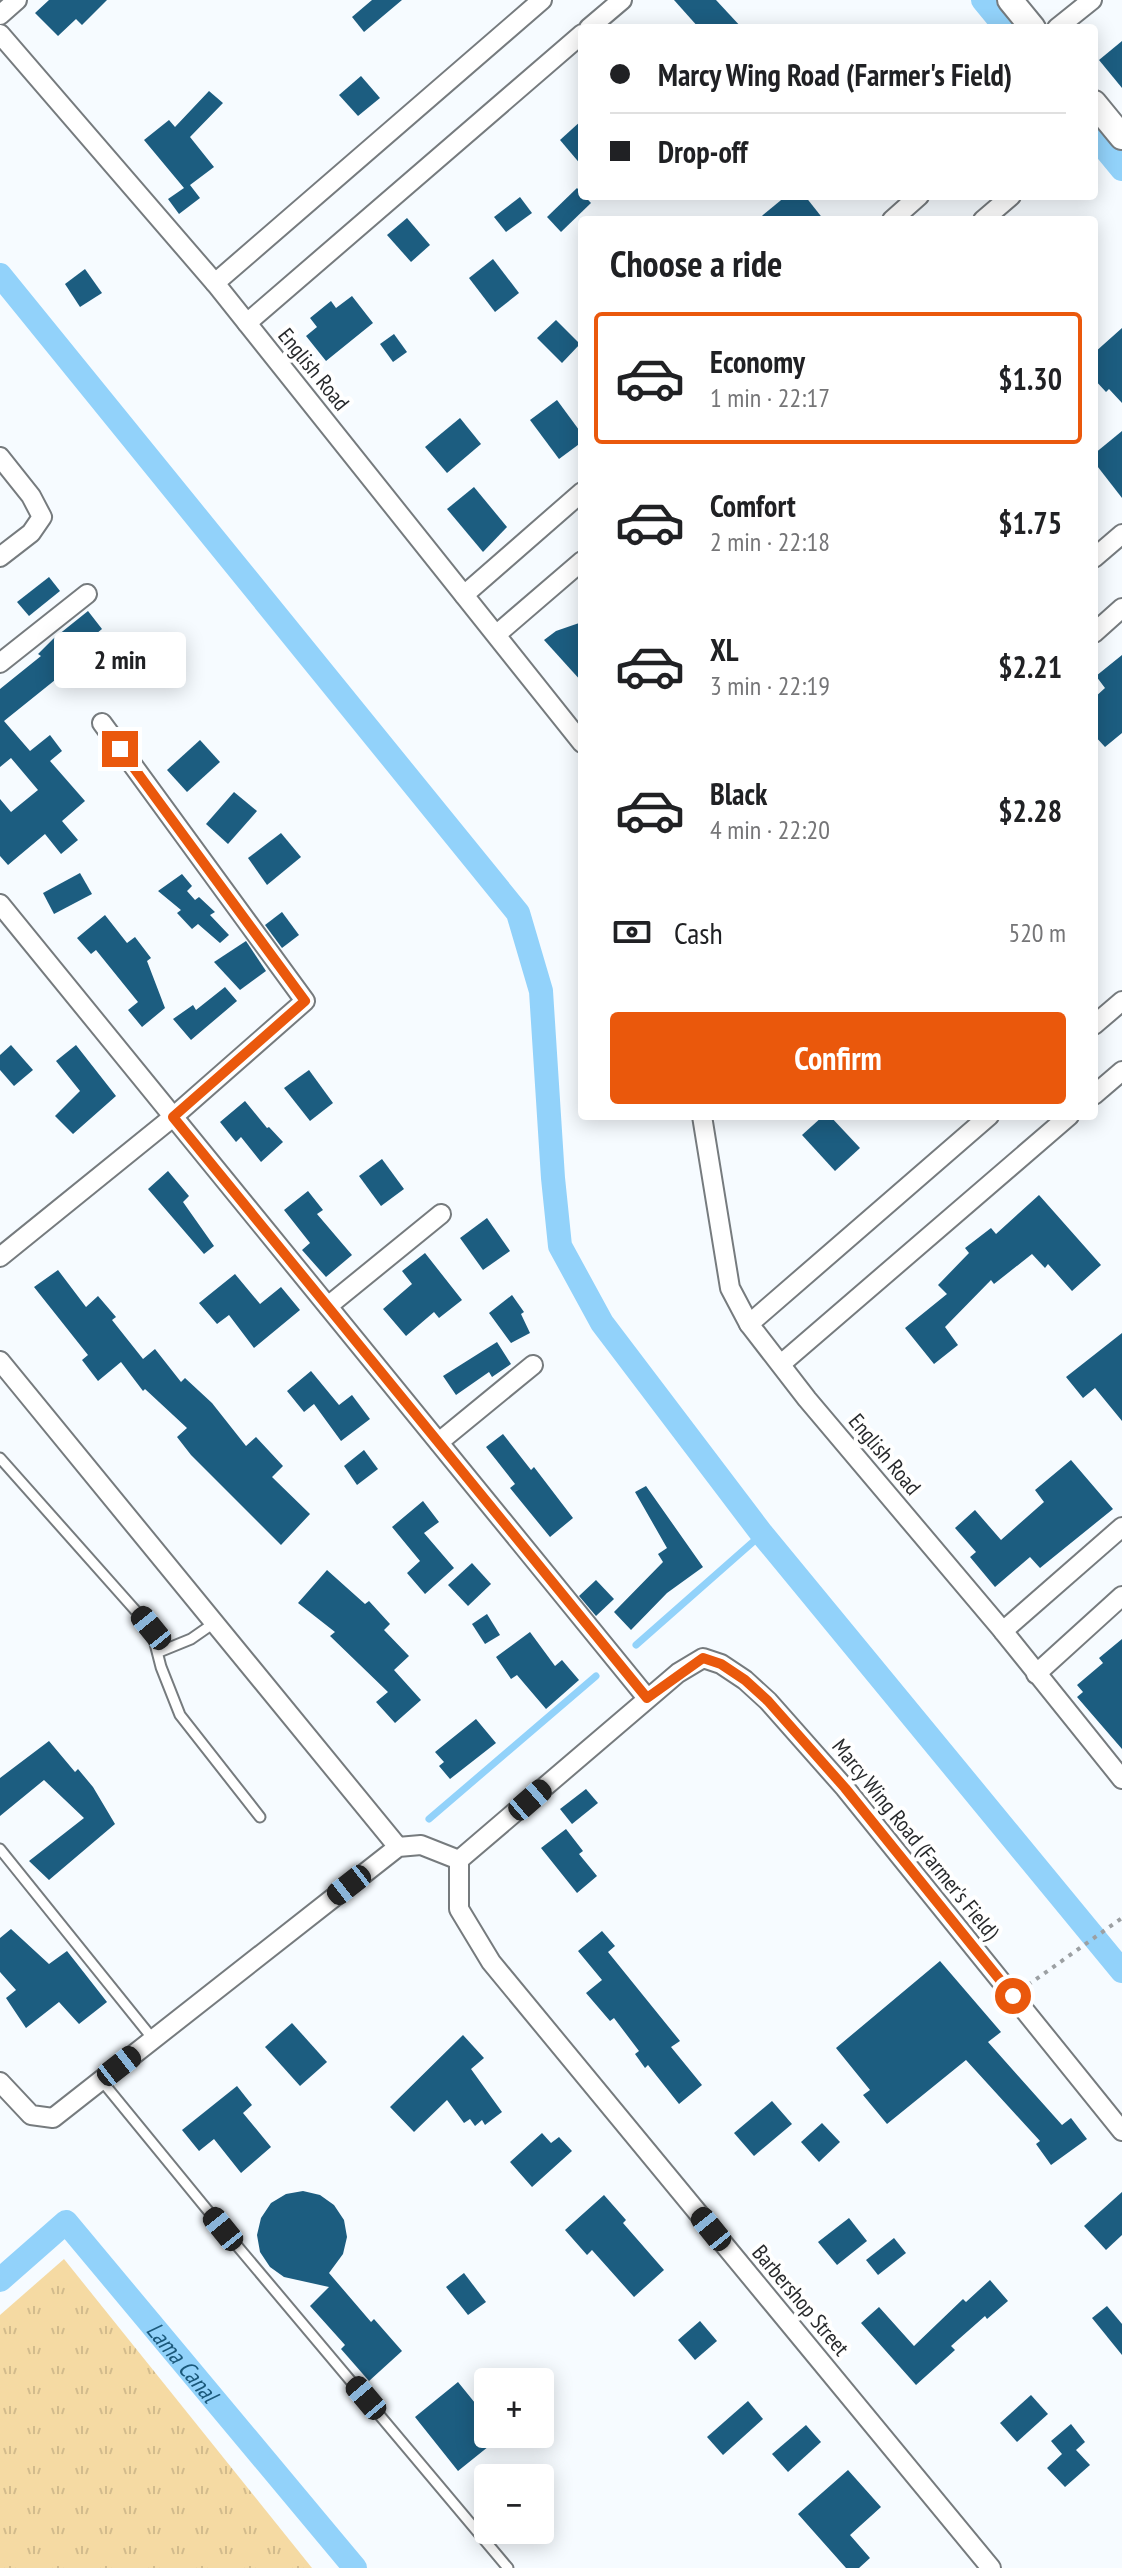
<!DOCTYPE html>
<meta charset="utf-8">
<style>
body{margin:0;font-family:"PT Sans Narrow",sans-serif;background:#f2f2f2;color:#202124;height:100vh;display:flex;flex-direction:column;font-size:30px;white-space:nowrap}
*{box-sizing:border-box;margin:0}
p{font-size:26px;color:#757577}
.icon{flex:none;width:44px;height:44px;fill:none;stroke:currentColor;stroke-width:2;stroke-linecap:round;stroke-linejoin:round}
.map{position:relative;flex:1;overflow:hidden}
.sheet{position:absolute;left:578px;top:216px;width:520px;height:904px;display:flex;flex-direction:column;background:#fff;border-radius:8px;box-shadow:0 4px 20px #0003}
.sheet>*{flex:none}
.hud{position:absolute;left:578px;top:24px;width:520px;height:176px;border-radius:8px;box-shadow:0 4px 20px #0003;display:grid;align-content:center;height:176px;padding:0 32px;background:#fff}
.controls{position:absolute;left:474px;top:2368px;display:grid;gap:16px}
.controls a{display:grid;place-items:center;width:80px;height:80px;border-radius:8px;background:#fff;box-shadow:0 4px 20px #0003;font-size:40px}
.end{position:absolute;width:36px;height:36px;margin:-18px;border:10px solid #ea580c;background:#fff;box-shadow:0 0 0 4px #fff}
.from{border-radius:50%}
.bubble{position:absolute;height:56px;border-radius:8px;background:#fff;box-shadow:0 4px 20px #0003;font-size:26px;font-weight:700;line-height:56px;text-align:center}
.car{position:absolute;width:24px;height:48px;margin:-24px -12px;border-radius:10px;box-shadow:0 0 6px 2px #0007;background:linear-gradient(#222 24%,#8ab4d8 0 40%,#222 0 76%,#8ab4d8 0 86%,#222 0)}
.hud b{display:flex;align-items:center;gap:28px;height:76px;font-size:30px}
.hud b+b{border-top:2px solid #e0e0e0}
.hud i{width:20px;height:20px;background:#202124}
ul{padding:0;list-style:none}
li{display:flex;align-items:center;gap:24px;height:132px;margin:0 16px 12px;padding:0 16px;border:4px solid transparent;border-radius:8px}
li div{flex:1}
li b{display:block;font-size:30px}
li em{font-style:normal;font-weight:700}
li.selected{border-color:#ea580c}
li>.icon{width:72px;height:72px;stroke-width:1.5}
h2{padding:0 32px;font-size:36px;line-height:96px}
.pay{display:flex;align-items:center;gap:20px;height:88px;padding:0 32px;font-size:30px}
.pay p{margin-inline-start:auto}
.action{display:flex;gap:16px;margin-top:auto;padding:16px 32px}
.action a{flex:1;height:92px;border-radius:8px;background:#ea580c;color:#fff;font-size:32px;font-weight:700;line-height:92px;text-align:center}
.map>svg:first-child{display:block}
</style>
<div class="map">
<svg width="1122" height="2568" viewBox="0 0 1122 2568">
<defs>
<pattern id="grass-tufts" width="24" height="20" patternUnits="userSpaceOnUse" patternTransform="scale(2)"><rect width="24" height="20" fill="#f5daa3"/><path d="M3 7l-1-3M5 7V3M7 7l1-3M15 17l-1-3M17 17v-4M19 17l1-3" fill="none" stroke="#d2bb8c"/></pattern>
</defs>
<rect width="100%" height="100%" fill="#f6fbff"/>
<path fill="url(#grass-tufts)" d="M64 2259 312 2568H0V2315Z"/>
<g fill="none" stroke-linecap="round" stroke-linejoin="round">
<g stroke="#92d2fa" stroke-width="7">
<path d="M636 1645 762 1534"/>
<path d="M429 1819 596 1676"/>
</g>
<g stroke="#92d2fa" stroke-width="24">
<path d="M983 0 1006 28"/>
<path d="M1094 135 1122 169"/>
<path d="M0 275 518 913 541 991 553 1178 560 1246 602 1323 762 1534 1122 1971"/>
<path id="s1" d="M0 2280 66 2222 355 2568"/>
</g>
</g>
<g fill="#1c5d80">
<path d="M49 0H107L82 25 76 19 58 36 35 13Z"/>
<path d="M372 0H402L364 32 352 17Z"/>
<path d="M674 0H716L742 28H699Z"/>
<path d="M1122 41V88L1099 60Z"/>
<path d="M361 76 380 98 358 116 339 95Z"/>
<path d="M209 91 223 103 190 137 214 167 190 185 200 198 179 214 168 199 184 188 144 140 169 120 175 127Z"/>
<path d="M582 120V166L560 140Z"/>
<path d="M577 188 591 203 561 232 547 217Z"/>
<path d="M786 196H805L824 220H757Z"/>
<path d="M520 197 532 213 506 232 494 217Z"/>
<path d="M407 218 430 245 411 262 387 235Z"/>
<path d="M493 259 519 293 495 312 469 278Z"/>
<path d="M85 269 102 293 80 307 65 284Z"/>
<path d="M352 296 373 323 326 361 306 336 317 327 310 318 331 301 336 308Z"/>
<path d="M556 320 580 344 562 363 537 338Z"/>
<path d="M1122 328V403L1109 389 1106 392 1094 379V353Z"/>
<path d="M394 334 407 352 393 362 380 344Z"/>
<path d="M557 400 582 434V442L559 459 530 420Z"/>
<path d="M460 418 481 444 447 473 425 447Z"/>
<path d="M1122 431V498L1094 462V454Z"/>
<path d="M474 487 507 527 483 552 447 509Z"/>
<path d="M49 577 60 591 29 616 17 602Z"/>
<path d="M88 611 102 629 69 656 78 665 62 678 60 676 4 721 30 751 50 735 62 751 50 761 85 801 62 821 78 840 61 854 45 834 8 865 0 856V799L11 812 38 790 11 758 0 767V689L41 656 38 654 53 639Z"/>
<path d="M582 622V682L544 640 556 631Z"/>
<path d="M1122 655V733L1105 747 1094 735V698L1105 688 1096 676Z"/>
<path d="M200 740 220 762 187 792 167 770Z"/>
<path d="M234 792 257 811 228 844 206 824Z"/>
<path d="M281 833 301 857 267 885 248 858Z"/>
<path d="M80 873 92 894 54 914 43 893Z"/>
<path d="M182 874 192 886 187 891 195 900 199 897 215 912 210 915 229 935 220 943 198 924 192 929 177 913 181 910 158 891Z"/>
<path d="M282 912 299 935 282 948 265 925Z"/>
<path d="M105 915 127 943 135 937 151 958 147 961 165 1008 142 1027 128 1010 138 1002 96 950 91 954 77 938Z"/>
<path d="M246 941 266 971 240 990 214 962Z"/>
<path d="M225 987 237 1001 191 1040 173 1019 193 1005 196 1010Z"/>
<path d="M11 1045 33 1070 14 1086 0 1070V1055Z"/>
<path d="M76 1045 116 1096 73 1134 55 1116 80 1091 56 1061Z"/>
<path d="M309 1070 333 1103 310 1121 284 1088Z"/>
<path d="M245 1101 267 1128 269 1127 283 1142 261 1162 241 1137 236 1142 220 1122Z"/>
<path d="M823 1116H830L860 1148 835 1171 802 1135Z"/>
<path d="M382 1159 404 1189 381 1206 359 1176Z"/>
<path d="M168 1171 189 1196 183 1202 214 1246 204 1254 148 1189Z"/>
<path d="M308 1191 323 1210 317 1214 352 1255 326 1277 302 1250 310 1243 284 1210Z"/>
<path d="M1039 1195 1101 1265 1072 1291 1048 1264 1045 1268 1032 1254 994 1284 991 1280 945 1327 958 1345 934 1364 905 1328 947 1294 938 1285 969 1253 965 1248 991 1228 996 1234Z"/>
<path d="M487 1218 510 1251 483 1270 460 1238Z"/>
<path d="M425 1253 462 1300 439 1318 434 1312 406 1336 383 1309 412 1284 402 1271Z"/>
<path d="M58 1270 86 1307 98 1296 116 1317 112 1320 143 1359 155 1349 181 1382 185 1378 212 1403 246 1446 256 1437 283 1466 272 1477 310 1514 281 1545 191 1455 177 1437 187 1428 145 1389 143 1391 121 1362 98 1381 82 1360 88 1355 34 1287Z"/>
<path d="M235 1274 260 1304 281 1287 300 1310 254 1348 229 1315 217 1324 199 1303Z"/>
<path d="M512 1295 524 1312 521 1314 530 1333 511 1343 489 1313Z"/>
<path d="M1122 1333V1421L1095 1388 1083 1398 1066 1377Z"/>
<path d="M497 1342 511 1364 492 1377 489 1372 456 1395 443 1376Z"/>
<path d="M311 1371 339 1405 352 1395 370 1419 341 1441 314 1404 304 1412 287 1391Z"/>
<path d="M503 1434 531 1470 534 1467 573 1518 550 1537 510 1488 515 1484 486 1447Z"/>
<path d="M364 1450 378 1469 357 1485 344 1466Z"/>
<path d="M1071 1460 1113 1509 1040 1568 1030 1557 995 1587 970 1557 976 1552 955 1528 975 1510 1001 1540 1044 1502 1035 1490Z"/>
<path d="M646 1486 703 1567 667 1593 631 1630 614 1612 663 1562 658 1554 667 1548 635 1492Z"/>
<path d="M423 1501 439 1522 424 1533 454 1568 425 1594 407 1573 420 1561 392 1527Z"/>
<path d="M472 1563 491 1584 468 1606 448 1585Z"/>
<path d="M327 1570 365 1604 369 1601 390 1624 384 1630 409 1656 394 1670 421 1700 395 1723 376 1702 388 1692 330 1636 335 1632 298 1603Z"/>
<path d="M596 1580 614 1599 596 1616 579 1596Z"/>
<path d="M487 1614 500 1635 485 1644 472 1624Z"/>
<path d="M530 1632 555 1666 562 1660 579 1680 546 1709 517 1675 511 1679 496 1657Z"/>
<path d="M1122 1639V1749L1077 1697 1083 1692 1077 1685 1103 1663 1099 1658Z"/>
<path d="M476 1719 496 1743 450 1779 439 1766 444 1762 435 1752Z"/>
<path d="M49 1741 75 1772 78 1769 93 1787 115 1824 49 1880 29 1861 84 1818 44 1780 0 1816V1778Z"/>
<path d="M586 1789 598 1803 572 1824 560 1809Z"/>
<path d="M566 1829 583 1851 579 1854 597 1876 577 1893 541 1848Z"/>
<path d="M11 1929 49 1964 67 1951 107 2002 79 2024 59 2002 26 2028 6 1998 16 1990 0 1972V1938Z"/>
<path d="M602 1931 615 1946 608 1952 680 2041 671 2047 702 2085 679 2104 648 2065 645 2068 635 2054 639 2051 614 2018 610 2021 586 1993 602 1980 578 1951Z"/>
<path d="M940 1961 1001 2032 988 2042 1062 2125 1071 2118 1087 2139 1051 2165 1036 2144 1040 2141 966 2060 887 2124 863 2095 870 2090 836 2048Z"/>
<path d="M292 2023 327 2062 300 2086 265 2047Z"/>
<path d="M463 2035 484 2058 471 2069 502 2112 485 2125 482 2120 475 2126 470 2119 464 2123 447 2100 414 2132 390 2107Z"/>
<path d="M237 2086 252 2105 243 2113 271 2147 241 2173 214 2139 199 2151 182 2130Z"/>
<path d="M772 2101 792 2124 754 2156 734 2133Z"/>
<path d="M822 2123 840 2142 819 2162 801 2142Z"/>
<path d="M542 2133 551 2143 559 2137 572 2151 532 2187 510 2162Z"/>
<path d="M303 2191 320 2195 334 2205 344 2220 347 2237 343 2254 329 2273 371 2322 374 2319 402 2351 369 2381 341 2349 345 2345 310 2306 329 2287 284 2277 270 2267 260 2252 257 2235 261 2218 271 2203 286 2194Z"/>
<path d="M1122 2192V2235L1106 2250 1084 2226Z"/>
<path d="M604 2195 626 2220 623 2223 664 2270 634 2297 592 2250 587 2255 565 2230Z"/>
<path d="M849 2218 867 2241 837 2265 818 2242Z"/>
<path d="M894 2238 906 2253 878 2275 866 2260Z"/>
<path d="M464 2273 486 2302 468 2315 446 2287Z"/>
<path d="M990 2280 1008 2301 987 2319 985 2316 951 2346 955 2350 916 2385 861 2323 879 2307 914 2346 963 2299 966 2302Z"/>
<path d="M1107 2306 1122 2324V2355L1092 2318Z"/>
<path d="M700 2321 717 2341 695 2360 678 2340Z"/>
<path d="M458 2382 488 2419V2434H504L458 2471 415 2417Z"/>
<path d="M1031 2395 1048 2414 1017 2442 1000 2423Z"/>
<path d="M748 2401 763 2419 723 2455 707 2437Z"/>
<path d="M1071 2424 1085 2442 1076 2450 1090 2465 1065 2487 1047 2468 1062 2454 1051 2441Z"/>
<path d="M806 2425 821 2442 788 2472 772 2454Z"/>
<path d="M848 2470 881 2507 850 2535 870 2558 859 2568H846L798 2514Z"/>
</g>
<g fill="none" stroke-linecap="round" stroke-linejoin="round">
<g stroke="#767b7e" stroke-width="13">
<g id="service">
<path d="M0 1458 151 1628 161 1667 180 1715 260 1817"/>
<path d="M159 1652 191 1639 214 1623"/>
<path d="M0 1849 153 2039"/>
<path d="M101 2080 223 2229 508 2568"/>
</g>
</g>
<g stroke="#767b7e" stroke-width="22">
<g id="minor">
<path d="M0 15 17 0"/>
<path d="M589 28 622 0"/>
<path d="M1057 28 1092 0"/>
<path d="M0 34 215 283 582 743"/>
<path d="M892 220 919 196"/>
<path d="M983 220 1011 196"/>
<path d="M215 283 542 0"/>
<path d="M247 323 582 34"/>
<path d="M0 457 31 496 42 517 31 533 0 557"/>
<path d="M1094 558 1122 534"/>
<path d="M464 595 582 492"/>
<path d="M1094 633 1122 608"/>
<path d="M497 634 582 561"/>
<path d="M0 663 87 594"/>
<path d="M0 904 647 1698"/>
<path d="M1094 1025 1122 1001"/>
<path d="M1094 1095 1122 1071"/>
<path d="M702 1116 730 1288 749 1324 807 1399 1003 1631 1122 1779"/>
<path d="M0 1257 173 1117 305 1001 102 723"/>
<path d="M328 1306 441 1214"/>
<path d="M749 1324 989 1116"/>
<path d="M0 1361 398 1847"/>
<path d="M781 1364 1069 1116"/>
<path d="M439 1442 533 1365"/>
<path d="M1003 1631 1122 1527"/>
<path d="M1036 1674 1122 1596"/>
<path d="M459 1860 678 1673 703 1658 721 1664 745 1680 768 1701 845 1788 1122 2131"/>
<path d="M459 1860V1909L491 1962 991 2568"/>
<path d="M0 2082 31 2115 53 2118 398 1847 421 1845 459 1860"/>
</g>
</g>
<g stroke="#767b7e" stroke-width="28">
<g id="tertiary">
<path d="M1010 0 1033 28"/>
<path d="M1094 103 1122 137"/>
</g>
</g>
<path stroke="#9ca0a3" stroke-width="4" stroke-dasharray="4 6" stroke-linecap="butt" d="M1028 1985 1122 1918"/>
<use href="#service" stroke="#fff" stroke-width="9"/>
<use href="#minor" stroke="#fff" stroke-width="18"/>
<use href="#tertiary" stroke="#fff" stroke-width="24"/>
</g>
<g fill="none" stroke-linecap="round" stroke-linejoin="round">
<path stroke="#ea580c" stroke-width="10" d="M120 749 305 1001 173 1117 647 1698 703 1658 721 1664 745 1680 768 1701 845 1788 1013 1996"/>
</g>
<g text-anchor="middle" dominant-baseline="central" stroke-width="8" stroke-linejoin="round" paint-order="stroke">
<g font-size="22" fill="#282a2c" stroke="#fff">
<text transform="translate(314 369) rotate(51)">English Road</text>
<text transform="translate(885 1454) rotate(50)">English Road</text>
<text transform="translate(916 1839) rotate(51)">Marcy Wing Road (Farmer's Field)</text>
<text transform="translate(801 2300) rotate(50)">Barbershop Street</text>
</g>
<g font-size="24" font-style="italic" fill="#1b597b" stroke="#fff">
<text stroke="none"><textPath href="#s1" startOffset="270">Lama Canal</textPath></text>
</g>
</g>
</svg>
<div class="controls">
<a>+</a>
<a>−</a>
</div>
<i class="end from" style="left:1013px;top:1996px"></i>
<i class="end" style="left:120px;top:749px"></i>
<div class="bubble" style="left:54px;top:632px;width:132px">2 min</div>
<i class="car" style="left:151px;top:1628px;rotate:321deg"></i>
<i class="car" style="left:530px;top:1800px;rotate:49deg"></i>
<i class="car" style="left:349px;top:1885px;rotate:232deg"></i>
<i class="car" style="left:119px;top:2066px;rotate:52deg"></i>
<i class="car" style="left:223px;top:2229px;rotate:321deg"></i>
<i class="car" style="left:711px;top:2229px;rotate:321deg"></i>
<i class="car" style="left:366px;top:2398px;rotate:320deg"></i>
<div class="hud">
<b><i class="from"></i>Marcy Wing Road (Farmer's Field)</b>
<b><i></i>Drop-off</b>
</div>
<section class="sheet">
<h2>Choose a ride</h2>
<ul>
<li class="selected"><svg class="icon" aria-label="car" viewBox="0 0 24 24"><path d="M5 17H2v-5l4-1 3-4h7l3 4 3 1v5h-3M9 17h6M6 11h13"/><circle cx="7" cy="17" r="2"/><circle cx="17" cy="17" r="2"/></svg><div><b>Economy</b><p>1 min · 22:17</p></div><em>$1.30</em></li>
<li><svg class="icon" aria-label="car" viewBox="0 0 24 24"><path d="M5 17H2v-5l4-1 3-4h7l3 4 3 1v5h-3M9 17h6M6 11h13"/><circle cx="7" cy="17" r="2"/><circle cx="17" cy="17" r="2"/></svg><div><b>Comfort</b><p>2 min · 22:18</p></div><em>$1.75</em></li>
<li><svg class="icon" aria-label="car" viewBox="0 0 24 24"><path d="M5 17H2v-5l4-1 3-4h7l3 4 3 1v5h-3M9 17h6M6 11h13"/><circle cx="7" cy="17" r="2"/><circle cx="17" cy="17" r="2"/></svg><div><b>XL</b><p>3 min · 22:19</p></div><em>$2.21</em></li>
<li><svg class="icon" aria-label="car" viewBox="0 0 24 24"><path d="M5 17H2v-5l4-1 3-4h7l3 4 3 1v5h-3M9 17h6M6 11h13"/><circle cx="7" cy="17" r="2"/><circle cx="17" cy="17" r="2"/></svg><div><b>Black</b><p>4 min · 22:20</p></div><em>$2.28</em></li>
</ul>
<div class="pay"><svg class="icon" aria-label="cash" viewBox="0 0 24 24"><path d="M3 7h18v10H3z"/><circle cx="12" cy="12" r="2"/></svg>Cash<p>520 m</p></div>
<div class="action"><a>Confirm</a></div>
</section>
</div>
